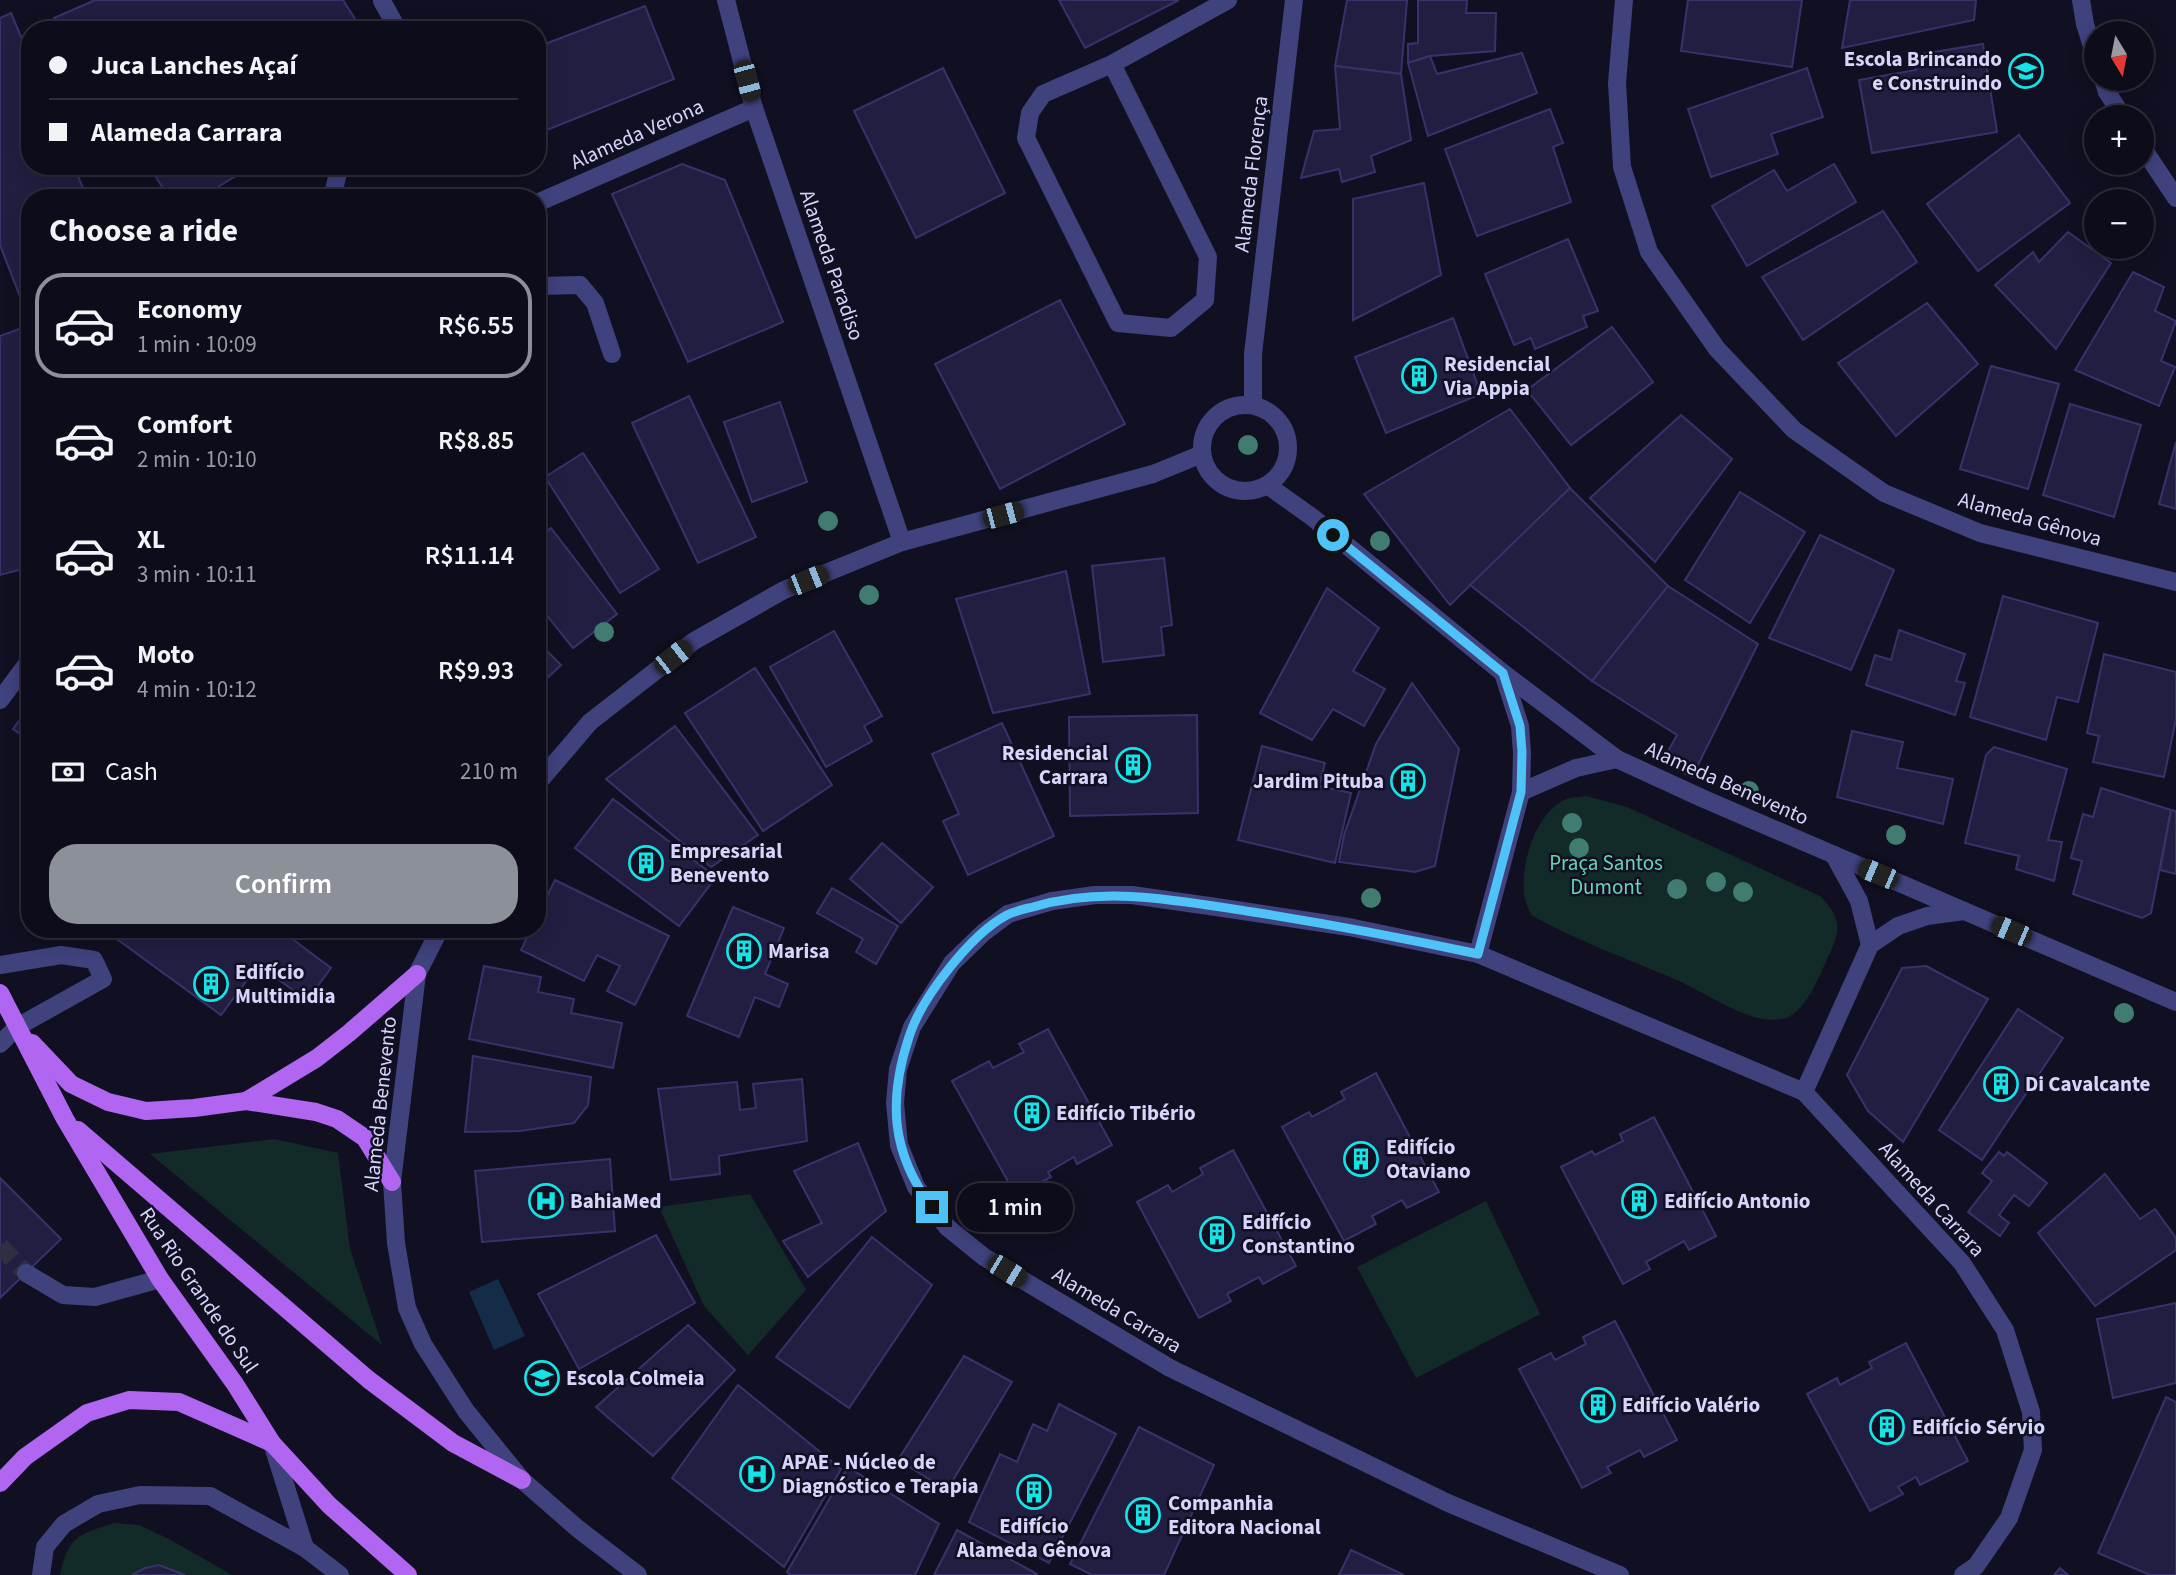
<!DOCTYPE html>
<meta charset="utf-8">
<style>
body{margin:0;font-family:"Source Sans 3",sans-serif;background:#1b1a27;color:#f1f3f6;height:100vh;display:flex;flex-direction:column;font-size:26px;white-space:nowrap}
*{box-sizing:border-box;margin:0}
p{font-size:23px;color:#9a9ba2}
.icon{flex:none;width:38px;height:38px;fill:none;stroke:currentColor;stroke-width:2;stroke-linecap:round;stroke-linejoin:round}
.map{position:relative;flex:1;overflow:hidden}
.drawer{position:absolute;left:21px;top:189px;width:525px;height:749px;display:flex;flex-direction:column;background:#0d0c1a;border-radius:28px;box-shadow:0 4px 18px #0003,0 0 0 2px #2d2c39}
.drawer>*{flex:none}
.top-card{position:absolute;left:21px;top:21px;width:525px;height:154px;border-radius:28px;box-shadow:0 4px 18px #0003,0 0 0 2px #2d2c39;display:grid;align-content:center;height:154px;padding:0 28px;background:#0d0c1a}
.needle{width:46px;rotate:170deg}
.buttons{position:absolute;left:2084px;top:21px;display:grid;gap:14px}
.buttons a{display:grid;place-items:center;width:70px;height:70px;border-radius:50%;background:#0d0c1a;box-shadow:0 4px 18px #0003,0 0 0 2px #2d2c39;font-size:35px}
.end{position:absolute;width:32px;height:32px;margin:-16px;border:9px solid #4fc3f7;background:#111;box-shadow:0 0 0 4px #111}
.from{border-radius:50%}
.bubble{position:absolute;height:49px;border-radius:24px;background:#0d0c1a;box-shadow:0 4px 18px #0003,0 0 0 2px #2d2c39;font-size:23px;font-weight:600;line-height:49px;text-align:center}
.car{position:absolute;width:21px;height:42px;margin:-21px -10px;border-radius:9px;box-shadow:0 0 5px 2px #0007;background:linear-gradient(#222 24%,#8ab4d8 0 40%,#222 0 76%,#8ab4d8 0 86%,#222 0)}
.top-card b{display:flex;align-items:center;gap:24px;height:66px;font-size:26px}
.top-card b+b{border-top:2px solid #2d2c39}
.top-card i{width:18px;height:18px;background:#f1f3f6}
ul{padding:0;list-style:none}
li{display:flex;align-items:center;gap:21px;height:105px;margin:0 14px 10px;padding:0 14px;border:4px solid transparent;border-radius:28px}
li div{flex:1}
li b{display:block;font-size:26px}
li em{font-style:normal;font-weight:600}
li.current{border-color:#8c9099}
li>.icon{width:63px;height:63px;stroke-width:1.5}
h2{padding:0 28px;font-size:32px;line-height:84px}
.pay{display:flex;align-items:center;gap:18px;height:77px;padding:0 28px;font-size:26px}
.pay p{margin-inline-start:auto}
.primary-button{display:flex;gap:14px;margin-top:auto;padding:14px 28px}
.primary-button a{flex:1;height:80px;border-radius:28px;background:#8c9099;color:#fff;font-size:28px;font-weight:600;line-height:80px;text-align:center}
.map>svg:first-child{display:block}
</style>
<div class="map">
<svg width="2176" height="1575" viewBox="0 0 2176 1575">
<rect width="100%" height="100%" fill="#111022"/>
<g fill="#132b28">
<path d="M1586 796 1627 807 1820 896C1842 918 1841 931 1828 957 1819 976 1807 1010 1786 1018 1777 1021 1764 1020 1754 1017 1728 1009 1703 992 1677 980 1628 959 1578 941 1531 915 1528 908 1525 901 1524 894 1521 863 1535 815 1564 800 1570 797 1580 797 1586 796Z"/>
<path d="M274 1139 338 1153 350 1249 382 1345 150 1154Z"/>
<path d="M750 1194 806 1290 748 1355 704 1306 659 1207Z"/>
<path d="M1486 1201 1540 1314 1416 1378 1357 1267Z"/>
<path d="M114 1523 139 1525 169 1539 232 1575H185L159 1565 145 1568 132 1575H60C69 1535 78 1535 114 1523Z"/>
</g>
<path fill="#142c48" d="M498 1279 525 1336 494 1350 469 1292Z"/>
<g fill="#221e41" stroke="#38326b" stroke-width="2">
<path d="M95 0H343L362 30H62L54 18Z"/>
<path d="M1059 0H1179L1085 48Z"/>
<path d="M1347 0H1407L1401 74 1335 66Z"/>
<path d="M1418 0H1467L1466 13H1496L1495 51 1430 56 1408 63V44L1418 43Z"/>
<path d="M1688 0H1802L1792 67 1681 51Z"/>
<path d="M1850 0H1976L1974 20 1842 48Z"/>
<path d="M645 6 674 79 537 134V47Z"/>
<path d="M11 13 30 58V166H74L87 198H30V304L24 307 0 245V18Z"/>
<path d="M1983 44 1997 132 1872 153 1859 80 1916 70 1915 55Z"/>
<path d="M1522 53 1537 93 1428 136 1408 63 1430 56 1437 74Z"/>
<path d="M1335 66 1401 74 1411 140 1371 156 1375 172 1342 182 1339 169 1301 178 1314 131 1340 129Z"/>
<path d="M943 68 1005 193 916 238 854 111Z"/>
<path d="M1807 68 1823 117 1771 134 1778 154 1711 177 1688 109Z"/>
<path d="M1550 109 1563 143 1553 147 1571 202 1477 236 1445 149Z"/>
<path d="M2019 135 2070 203 1978 271 1927 204Z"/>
<path d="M682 164 725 180 783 322 688 362 612 194Z"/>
<path d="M1834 164 1856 202 1747 266 1712 206 1774 170 1787 191Z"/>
<path d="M149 166H252L200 198H169Z"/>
<path d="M1424 183 1441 275 1353 320V199Z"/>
<path d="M1883 211 1917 262 1803 340 1762 277Z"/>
<path d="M2068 232 2111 263 2056 349 1995 285 2033 252 2039 262Z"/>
<path d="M1568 239 1598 311 1583 316 1587 327 1535 349 1531 338 1514 345 1485 274Z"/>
<path d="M2133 272 2164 287 2155 311 2176 321 2161 361 2175 367 2159 406 2075 370Z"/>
<path d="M1060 300 1125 424 1000 489 935 364Z"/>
<path d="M1927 303 1978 364 1896 436 1838 363Z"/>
<path d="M1453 318 1481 394 1386 433 1355 357Z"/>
<path d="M30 325V567L0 575V336Z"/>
<path d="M1612 327 1653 382 1571 445 1527 390Z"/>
<path d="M1991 366 2059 384 2028 489 1960 469Z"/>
<path d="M689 396 756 537 698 563 632 423Z"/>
<path d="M780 402 807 482 752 502 724 422Z"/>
<path d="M2070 404 2141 425 2114 517 2043 495Z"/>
<path d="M1510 409 1570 488 1450 605 1364 494Z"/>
<path d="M1681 415 1732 459 1655 562 1590 498Z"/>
<path d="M2176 442V509L2159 504Z"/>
<path d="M583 453 659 569 620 593 545 477Z"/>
<path d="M1570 488 1668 586 1592 681 1470 585Z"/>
<path d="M1740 492 1805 532 1750 623 1685 580Z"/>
<path d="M551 528 617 614 573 648 537 603V539Z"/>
<path d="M1820 535 1894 570 1851 670 1769 638Z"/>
<path d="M1164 558 1172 625 1161 627 1164 655 1103 662 1092 566Z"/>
<path d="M1066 571 1090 694 993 713 956 599Z"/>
<path d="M1668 586 1758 644 1692 777 1662 762 1677 735 1592 681Z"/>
<path d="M1327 588 1379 628 1353 671 1385 689 1364 726 1333 709 1312 740 1260 713Z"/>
<path d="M2003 596 2098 623 2078 702 2057 697 2046 740 1970 717Z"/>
<path d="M1899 630 1965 654 1956 681 1965 683 1955 715 1866 685 1875 655 1891 660Z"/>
<path d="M834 631 882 716 864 726 872 741 826 767 770 667Z"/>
<path d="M537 641 561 665 537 688Z"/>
<path d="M2104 654 2176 672V719L2164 777 2093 762 2099 736 2087 733Z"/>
<path d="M755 668 832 785 763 831 685 713Z"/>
<path d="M1412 683 1459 749 1435 866 1415 872 1339 862 1344 835 1376 744Z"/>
<path d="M30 706V741L13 729Z"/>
<path d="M1197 715 1198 813 1070 816 1069 717Z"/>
<path d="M1002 723 1054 836 968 875 943 821 959 814 932 754Z"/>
<path d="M675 726 758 835 711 867 606 779Z"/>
<path d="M1852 731 1903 742 1897 768 1953 779 1943 824 1837 797Z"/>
<path d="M1262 746 1325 763 1319 786 1351 793 1335 863 1238 840Z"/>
<path d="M1994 747 2067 769 2048 840 2062 842 2054 881 2016 869 2019 856 1965 843 1986 755Z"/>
<path d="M2101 788 2171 810 2151 913 2142 918 2073 894 2082 861 2071 858 2083 814 2093 817Z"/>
<path d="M613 799 716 877 679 926 575 848Z"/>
<path d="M2171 810 2176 811V874L2160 870Z"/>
<path d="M882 843 933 887 901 923 850 879Z"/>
<path d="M555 880 669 936 635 1005 607 991 620 966 597 955 584 981 521 950 531 929H537V916Z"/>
<path d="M832 888 898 926 876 964 856 952 863 939 817 913Z"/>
<path d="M733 907 784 928 765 974 788 984 779 1007 755 997 739 1037 687 1016Z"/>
<path d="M103 929H279L331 968 307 1000 258 965 221 1015Z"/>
<path d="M484 966 541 977 538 992 574 999 571 1013 622 1023 613 1068 469 1039Z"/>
<path d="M1926 966 1988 999 1903 1142 1868 1111 1847 1075 1902 968Z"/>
<path d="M2018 1009 2063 1038 1982 1160 1939 1130Z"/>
<path d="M1048 1029 1112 1145 1077 1164 1074 1157 1048 1172 1051 1177 1016 1196 952 1081 989 1061 993 1068 1024 1052 1019 1044Z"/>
<path d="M473 1056 591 1077 588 1105 574 1123 520 1131 465 1132Z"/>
<path d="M1376 1073 1439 1192 1407 1208 1402 1200 1372 1216 1376 1224 1344 1241 1282 1127 1309 1112 1312 1117 1345 1099 1341 1092Z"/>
<path d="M802 1079 807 1141 719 1156 720 1174 671 1180 658 1089 737 1082 740 1110 756 1108 753 1084Z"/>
<path d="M1654 1117 1716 1236 1689 1250 1684 1241 1646 1262 1650 1269 1623 1284 1561 1167 1592 1151 1595 1155 1623 1141 1620 1134Z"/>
<path d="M858 1143 886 1211 808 1277 783 1241 822 1223 794 1171Z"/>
<path d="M1233 1150 1296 1266 1263 1284 1259 1277 1227 1294 1231 1301 1199 1318 1137 1202 1168 1185 1172 1192 1203 1174 1200 1168Z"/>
<path d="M1999 1152 2004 1156 2007 1152 2047 1183 2029 1206 2014 1195 1999 1215 2009 1223 2000 1236 1968 1212 1992 1181 1982 1173Z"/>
<path d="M610 1159 615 1231 482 1242 475 1171Z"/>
<path d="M2105 1174 2140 1219 2155 1209 2176 1238V1250L2095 1306 2038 1233Z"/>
<path d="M0 1178 61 1239 0 1298Z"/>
<path d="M656 1235 695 1303 579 1369 538 1294Z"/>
<path d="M872 1237 932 1285 849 1408 776 1357Z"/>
<path d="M2176 1303V1383L2113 1398 2097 1319Z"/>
<path d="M1615 1321 1677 1440 1644 1457 1640 1450 1607 1467 1611 1473 1582 1488 1519 1369 1551 1353 1555 1360 1586 1344 1583 1337Z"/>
<path d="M688 1325 735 1370 653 1456 596 1407Z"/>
<path d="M1906 1343 1968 1461 1920 1485 1916 1477 1898 1487 1903 1494 1870 1511 1807 1394 1837 1378 1840 1385 1872 1368 1869 1362Z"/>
<path d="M964 1356 1012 1382 947 1490 898 1460Z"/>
<path d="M738 1385 841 1469 784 1567 672 1478Z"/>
<path d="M2166 1397 2176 1402V1575H2150L2098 1553Z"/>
<path d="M1059 1404 1116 1434 1049 1563 969 1522 1000 1454 1017 1462 1033 1424 1047 1431Z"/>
<path d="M1139 1427 1214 1465 1164 1575H1092L1070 1564Z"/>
<path d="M848 1467 939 1524 915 1575H790L787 1572Z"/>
<path d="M957 1530 1037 1574 1036 1575H934Z"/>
<path d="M1351 1550 1404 1575H1339Z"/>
<path d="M159 1565 185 1575H132L145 1568Z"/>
<path d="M2060 1568 2068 1575H2054Z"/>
</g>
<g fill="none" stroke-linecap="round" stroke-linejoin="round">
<path stroke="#2f2e43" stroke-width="18" stroke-dasharray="18 9" stroke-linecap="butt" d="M0 1246 26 1273"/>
<g stroke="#3f427d" stroke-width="18">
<path d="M726 0 754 108 902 542"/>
<path d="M1624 0 1617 83 1622 167 1649 252 1717 349 1794 430 1884 493 1980 533 2176 582"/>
<path d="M2081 0 2085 24 2096 59"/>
<path d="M382 1 398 30"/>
<path d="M1112 64 1208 257 1205 300 1171 328 1118 323 1026 138 1030 113 1043 94 1112 64 1228 0"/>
<path d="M2103 79 2107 92 2123 117"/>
<path d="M2142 147 2176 198"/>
<path d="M332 198 338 173 345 166"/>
<path d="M537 203 754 108"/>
<path d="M537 286 580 285 595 303 612 354"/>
<circle cx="1245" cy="448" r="43"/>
<path d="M1253 405V354L1294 0"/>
<path d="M1267 485 1312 517 1503 673 1617 759 1704 799 2176 1002"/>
<path d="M0 700 30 660"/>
<path d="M537 784 590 722 694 641 784 590 902 542 1153 474 1202 454"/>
<path d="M1521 792 1576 768 1617 759"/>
<path d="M1834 855 1859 901 1870 945"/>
<path d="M440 929 417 974 392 1182 396 1243 407 1308 423 1344 466 1411 522 1480 577 1528 638 1575"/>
<path d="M1478 954 1521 792 1522 753 1520 726 1503 673"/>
<path d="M0 965 61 955 94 960 103 979 17 1027 0 1044"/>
<path d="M1804 1092 1870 945 1898 926 1927 916 1964 911"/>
<path d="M26 1273 63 1295 95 1297 160 1279"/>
<path d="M272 1443 305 1548"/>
<path d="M41 1575 45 1547 64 1524 98 1504 140 1495 210 1496 305 1548 340 1575"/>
<path d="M1620 1575 1448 1503 1170 1368 984 1257 947 1227 916 1187 899 1145 895 1103 898 1069 912 1027 952 963 983 933 1008 914 1052 901 1095 895H1132L1223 908 1349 927 1478 954 1804 1092 1962 1263 2005 1330 2031 1412 2033 1450 2009 1518 1976 1566 1963 1575"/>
</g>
<g stroke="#b166f1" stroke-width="18">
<path d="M0 993 65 1119 160 1279 235 1384 272 1443 329 1505 408 1575"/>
<path d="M32 1043 71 1084 108 1102 146 1111 194 1108 246 1101 316 1112 337 1119 365 1138 392 1182"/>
<path d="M246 1101 317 1058 349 1033 417 974"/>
<path d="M78 1130 369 1380 453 1443 522 1480"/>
<path d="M0 1483 25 1457 87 1413 129 1400 179 1402 272 1443"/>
</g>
</g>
<g fill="#407c70">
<circle cx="1248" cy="445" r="10"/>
<circle cx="828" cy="521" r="10"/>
<circle cx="1380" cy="541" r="10"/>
<circle cx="869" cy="595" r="10"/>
<circle cx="604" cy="632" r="10"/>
<circle cx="1749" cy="791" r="10"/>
<circle cx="1572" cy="823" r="10"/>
<circle cx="1896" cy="835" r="10"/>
<circle cx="1579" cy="848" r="10"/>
<circle cx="1716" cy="882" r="10"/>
<circle cx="1677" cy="889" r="10"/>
<circle cx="1743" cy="892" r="10"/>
<circle cx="1371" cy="898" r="10"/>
<circle cx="2124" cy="1013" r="10"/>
</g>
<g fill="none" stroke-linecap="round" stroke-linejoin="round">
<path stroke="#4fc3f7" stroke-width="9" d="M932 1207C891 1153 888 1100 909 1037 921 998 971 934 1007 915 1015 911 1025 909 1033 907 1106 885 1180 901 1253 912 1329 924 1403 938 1478 954L1521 792 1522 752 1520 726 1503 673 1333 535"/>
</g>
<defs>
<g id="school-ring" transform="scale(1.75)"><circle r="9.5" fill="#111022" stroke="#15e4e7" stroke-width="1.5"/><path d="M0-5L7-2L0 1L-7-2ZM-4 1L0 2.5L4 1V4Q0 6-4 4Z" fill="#15e4e7"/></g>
<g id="building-ring" transform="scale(1.75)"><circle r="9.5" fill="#111022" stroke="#15e4e7" stroke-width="1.5"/><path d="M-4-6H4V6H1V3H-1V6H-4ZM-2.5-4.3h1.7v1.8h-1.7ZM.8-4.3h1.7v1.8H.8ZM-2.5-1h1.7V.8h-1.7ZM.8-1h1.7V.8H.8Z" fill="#15e4e7"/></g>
<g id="hospital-ring" transform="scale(1.75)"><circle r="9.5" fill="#111022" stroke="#15e4e7" stroke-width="1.5"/><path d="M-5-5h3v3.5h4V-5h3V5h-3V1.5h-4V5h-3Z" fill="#15e4e7"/></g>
</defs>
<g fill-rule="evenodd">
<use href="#school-ring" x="2026" y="71"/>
<use href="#building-ring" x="1419" y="376"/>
<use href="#building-ring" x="1133" y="765"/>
<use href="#building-ring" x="1408" y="781"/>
<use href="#building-ring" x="646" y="863"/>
<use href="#building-ring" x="744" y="951"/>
<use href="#building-ring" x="211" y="984"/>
<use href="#building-ring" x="2001" y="1084"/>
<use href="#building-ring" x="1032" y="1113"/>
<use href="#building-ring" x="1361" y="1159"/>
<use href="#hospital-ring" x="546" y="1201"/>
<use href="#building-ring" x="1639" y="1201"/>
<use href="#building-ring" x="1217" y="1234"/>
<use href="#school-ring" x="542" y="1378"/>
<use href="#building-ring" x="1598" y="1405"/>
<use href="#building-ring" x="1887" y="1427"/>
<use href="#hospital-ring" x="757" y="1474"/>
<use href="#building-ring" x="1034" y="1492"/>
<use href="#building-ring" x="1143" y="1515"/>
</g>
<g text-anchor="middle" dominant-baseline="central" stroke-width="5" stroke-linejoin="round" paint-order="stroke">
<g font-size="21" font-weight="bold" fill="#d6d5fb" stroke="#111022" text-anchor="start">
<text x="2002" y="59" text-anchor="end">Escola Brincando<tspan x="2002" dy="24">e Construindo</tspan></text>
<text x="1444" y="364">Residencial<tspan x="1444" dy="24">Via Appia</tspan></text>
<text x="1108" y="753" text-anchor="end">Residencial<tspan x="1108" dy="24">Carrara</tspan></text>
<text x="1384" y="781" text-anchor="end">Jardim Pituba</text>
<text x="670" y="851">Empresarial<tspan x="670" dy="24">Benevento</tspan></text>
<text x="768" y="951">Marisa</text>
<text x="235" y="972">Edifício<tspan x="235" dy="24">Multimidia</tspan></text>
<text x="2025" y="1084">Di Cavalcante</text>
<text x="1056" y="1113">Edifício Tibério</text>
<text x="1386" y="1147">Edifício<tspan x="1386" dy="24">Otaviano</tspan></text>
<text x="570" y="1201">BahiaMed</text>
<text x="1664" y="1201">Edifício Antonio</text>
<text x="1242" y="1222">Edifício<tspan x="1242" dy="24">Constantino</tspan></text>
<text x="566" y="1378">Escola Colmeia</text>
<text x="1622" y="1405">Edifício Valério</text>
<text x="1912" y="1427">Edifício Sérvio</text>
<text x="782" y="1462">APAE - Núcleo de<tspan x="782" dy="24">Diagnóstico e Terapia</tspan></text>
<text x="1168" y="1503">Companhia<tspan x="1168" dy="24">Editora Nacional</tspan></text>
<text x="1034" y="1526" text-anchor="middle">Edifício<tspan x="1034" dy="24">Alameda Gênova</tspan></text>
</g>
<g font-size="21" fill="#d6d5fb" stroke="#111022">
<text transform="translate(637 134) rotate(-24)">Alameda Verona</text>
<text transform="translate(1251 174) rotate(-83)">Alameda Florença</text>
<text transform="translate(832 265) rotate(71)">Alameda Paradiso</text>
<text transform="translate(2030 519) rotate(16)">Alameda Gênova</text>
<text transform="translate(1727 783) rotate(24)">Alameda Benevento</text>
<text transform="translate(380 1104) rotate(-84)">Alameda Benevento</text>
<text transform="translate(1932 1199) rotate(48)">Alameda Carrara</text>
<text transform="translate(199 1290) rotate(56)">Rua Rio Grande do Sul</text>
<text transform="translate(1117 1310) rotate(31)">Alameda Carrara</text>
</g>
<g font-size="21" fill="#67d5b0" stroke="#111022">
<text x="1606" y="863">Praça Santos<tspan x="1606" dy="24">Dumont</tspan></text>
</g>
</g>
</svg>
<div class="buttons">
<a><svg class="needle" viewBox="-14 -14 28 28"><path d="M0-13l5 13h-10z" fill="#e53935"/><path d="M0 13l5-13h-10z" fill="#9a9ba2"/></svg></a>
<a>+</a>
<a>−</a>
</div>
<i class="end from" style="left:1333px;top:535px"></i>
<i class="end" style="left:932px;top:1207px"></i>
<div class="bubble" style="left:957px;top:1183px;width:116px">1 min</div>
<i class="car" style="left:747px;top:81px;rotate:165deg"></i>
<i class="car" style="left:1003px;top:515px;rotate:75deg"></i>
<i class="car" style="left:808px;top:580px;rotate:68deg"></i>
<i class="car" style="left:673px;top:657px;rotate:52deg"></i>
<i class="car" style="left:1878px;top:874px;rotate:293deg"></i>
<i class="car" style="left:2011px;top:931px;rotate:293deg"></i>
<i class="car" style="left:1007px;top:1271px;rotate:121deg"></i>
<div class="top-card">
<b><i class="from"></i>Juca Lanches Açaí</b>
<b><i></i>Alameda Carrara</b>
</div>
<section class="drawer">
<h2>Choose a ride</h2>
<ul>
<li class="current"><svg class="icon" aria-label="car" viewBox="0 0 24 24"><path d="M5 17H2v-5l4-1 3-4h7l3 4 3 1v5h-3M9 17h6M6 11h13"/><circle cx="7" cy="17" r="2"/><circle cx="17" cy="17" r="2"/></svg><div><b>Economy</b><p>1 min · 10:09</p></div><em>R$6.55</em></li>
<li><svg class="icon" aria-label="car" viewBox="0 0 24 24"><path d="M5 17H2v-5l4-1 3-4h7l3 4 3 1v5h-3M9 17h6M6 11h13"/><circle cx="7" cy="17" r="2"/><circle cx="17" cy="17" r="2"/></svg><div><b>Comfort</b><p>2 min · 10:10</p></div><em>R$8.85</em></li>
<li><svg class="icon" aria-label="car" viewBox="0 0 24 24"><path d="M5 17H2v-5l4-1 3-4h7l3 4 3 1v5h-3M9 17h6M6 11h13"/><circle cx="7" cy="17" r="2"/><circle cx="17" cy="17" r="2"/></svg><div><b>XL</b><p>3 min · 10:11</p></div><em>R$11.14</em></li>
<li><svg class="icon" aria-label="car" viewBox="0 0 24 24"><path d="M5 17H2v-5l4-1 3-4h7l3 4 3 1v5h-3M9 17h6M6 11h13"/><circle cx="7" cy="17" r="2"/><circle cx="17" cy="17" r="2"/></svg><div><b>Moto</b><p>4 min · 10:12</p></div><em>R$9.93</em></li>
</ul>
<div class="pay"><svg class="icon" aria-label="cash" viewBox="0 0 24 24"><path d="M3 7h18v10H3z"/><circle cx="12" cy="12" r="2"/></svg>Cash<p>210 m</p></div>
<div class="primary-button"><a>Confirm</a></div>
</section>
</div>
